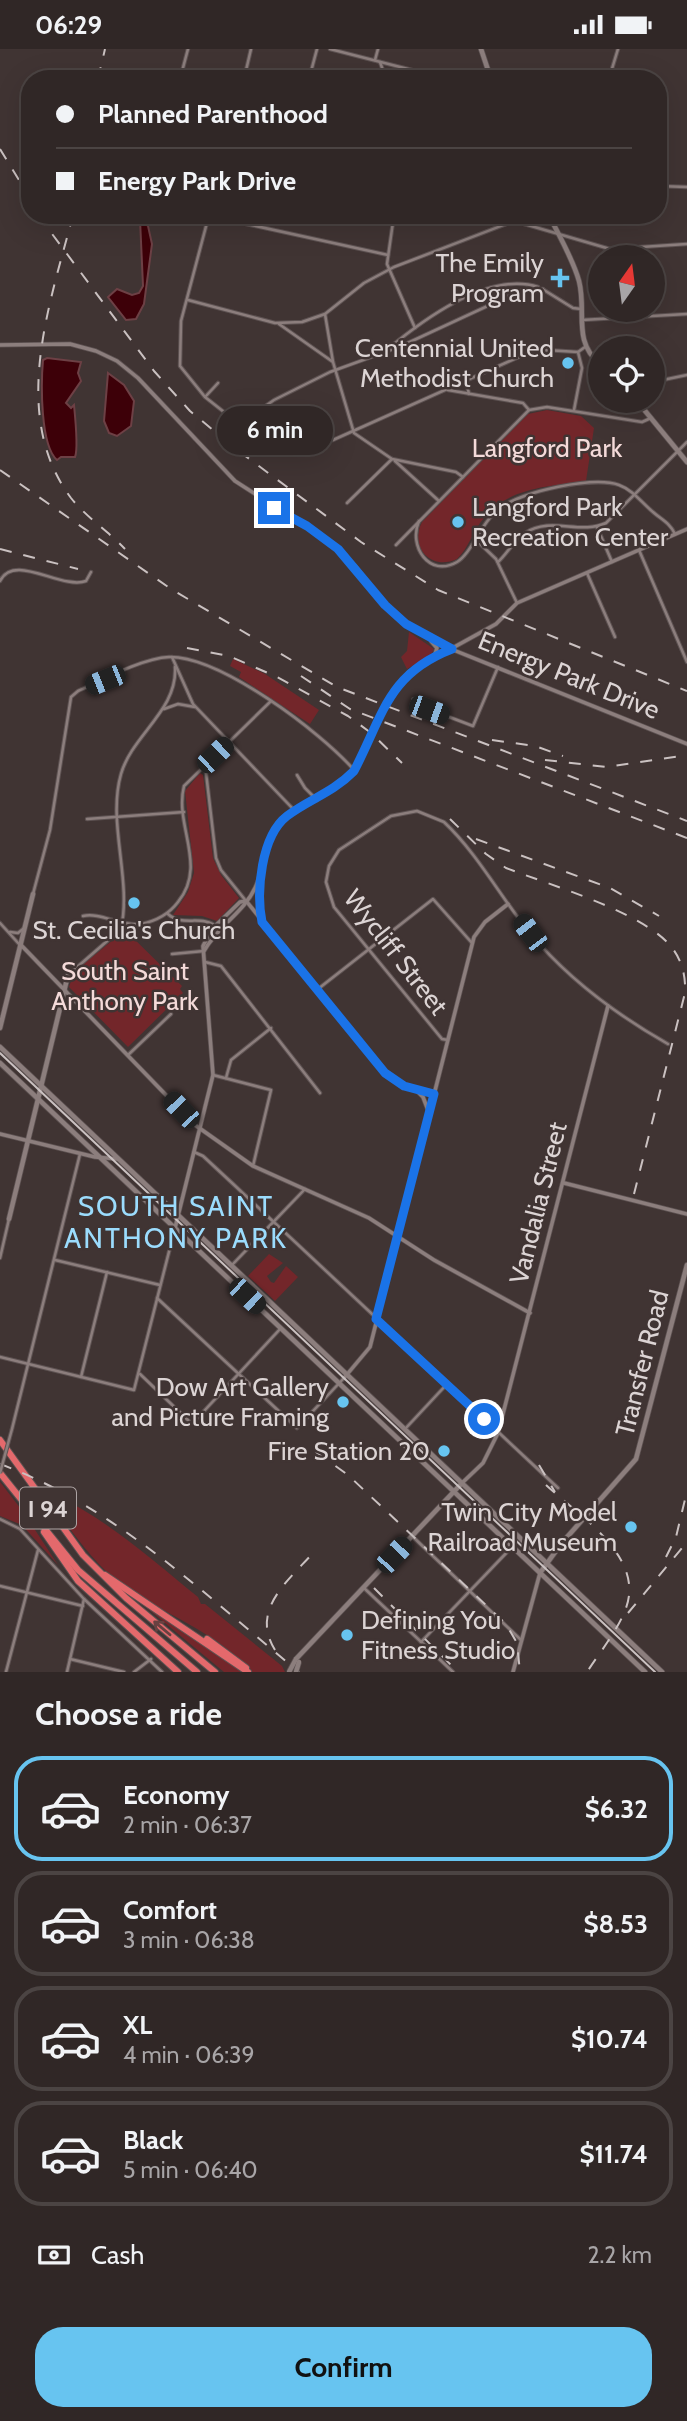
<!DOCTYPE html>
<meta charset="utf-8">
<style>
body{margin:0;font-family:Cabin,sans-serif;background:#3c3332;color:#f1f3f6;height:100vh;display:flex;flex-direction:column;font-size:26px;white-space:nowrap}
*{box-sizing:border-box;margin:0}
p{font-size:23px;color:#a8a5a7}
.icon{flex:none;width:38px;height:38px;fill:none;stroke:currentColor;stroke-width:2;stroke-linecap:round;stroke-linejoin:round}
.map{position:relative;height:1623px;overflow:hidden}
.drawer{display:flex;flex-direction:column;background:#302726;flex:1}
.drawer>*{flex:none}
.top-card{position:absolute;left:21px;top:21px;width:646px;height:154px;border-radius:28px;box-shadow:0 7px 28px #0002,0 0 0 2px #4b4443;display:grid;align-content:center;height:154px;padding:0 35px;background:#302726}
.needle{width:46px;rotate:14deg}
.tools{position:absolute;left:588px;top:196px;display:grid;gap:14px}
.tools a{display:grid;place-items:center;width:77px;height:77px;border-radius:50%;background:#302726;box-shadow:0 7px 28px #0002,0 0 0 2px #4b4443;font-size:35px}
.end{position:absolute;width:32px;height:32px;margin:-16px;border:9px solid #1a73e8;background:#fff;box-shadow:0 0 0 4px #fff}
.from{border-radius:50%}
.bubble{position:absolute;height:49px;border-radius:24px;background:#302726;box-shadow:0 7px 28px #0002,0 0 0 2px #4b4443;font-size:23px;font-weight:700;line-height:49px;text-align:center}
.car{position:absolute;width:21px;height:42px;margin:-21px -10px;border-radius:9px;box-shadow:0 0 5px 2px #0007;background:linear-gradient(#222 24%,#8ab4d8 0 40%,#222 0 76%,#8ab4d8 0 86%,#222 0)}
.top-card b{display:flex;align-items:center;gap:24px;height:66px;font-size:26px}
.top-card b+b{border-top:2px solid #4b4443}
.top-card i{width:18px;height:18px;background:#f1f3f6}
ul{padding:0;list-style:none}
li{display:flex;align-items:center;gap:21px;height:105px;margin:0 14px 10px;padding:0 21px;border:4px solid #4b4443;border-radius:28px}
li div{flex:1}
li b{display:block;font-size:26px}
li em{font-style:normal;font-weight:700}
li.selected{border-color:#67c4f0}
li>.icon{width:63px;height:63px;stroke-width:1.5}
h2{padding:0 35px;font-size:32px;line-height:84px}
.pay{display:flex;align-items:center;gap:18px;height:77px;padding:0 35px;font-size:26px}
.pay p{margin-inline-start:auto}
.cta{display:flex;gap:14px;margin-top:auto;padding:14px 35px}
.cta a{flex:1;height:80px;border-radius:28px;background:#67c4f0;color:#111;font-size:28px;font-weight:700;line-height:80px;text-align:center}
.status{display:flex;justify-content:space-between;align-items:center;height:49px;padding:0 35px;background:#302726;direction:ltr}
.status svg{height:19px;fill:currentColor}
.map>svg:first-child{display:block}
</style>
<div class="status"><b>06:29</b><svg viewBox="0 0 49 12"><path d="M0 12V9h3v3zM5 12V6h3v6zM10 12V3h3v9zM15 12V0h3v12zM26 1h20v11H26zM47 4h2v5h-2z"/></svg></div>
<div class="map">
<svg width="687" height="1623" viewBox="0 0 687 1623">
<rect width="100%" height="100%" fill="#403433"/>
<g fill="#73262a">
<path d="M547 361 581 367 594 379 586 432C549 438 511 437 484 469 473 481 469 499 457 510 431 522 409 498 422 473L528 365Z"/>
<path d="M409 583 434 600 431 606 407 620 401 608 407 602Z"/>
<path d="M233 610 265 625 319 661 310 675 239 628 241 623 230 617Z"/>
<path d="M200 724 203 726 213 809 221 826 239 849 217 872 202 867 173 866 188 843 194 824 185 742Z"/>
<path d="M125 881 182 937 180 940 183 944 128 998 69 938 74 923Z"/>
<path d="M269 1205 283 1214 267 1227 271 1233 274 1234 286 1217 298 1228 275 1252 248 1227Z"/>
<path d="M0 1433 24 1464 58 1516 22 1476 0 1467Z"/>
<path d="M51 1444C106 1469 151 1510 198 1548L201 1555H205L282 1617 285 1623H251C218 1583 162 1565 121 1535 92 1513 72 1482 50 1453Z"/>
<path d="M129 1544 244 1623H224Z"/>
</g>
<g fill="#3d0008" stroke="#6d4045" stroke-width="2">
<path d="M140 170 148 177 152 195 144 255 136 270 126 271 108 248 117 240 132 246 139 244 143 237Z"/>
<path d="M47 309 81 313 78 324 81 332 66 354 71 359 74 356C75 366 78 401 75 408H61L57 411C40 396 41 334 43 311Z"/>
<path d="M108 324 124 336 134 352 131 377 117 387 109 384 104 372Z"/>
</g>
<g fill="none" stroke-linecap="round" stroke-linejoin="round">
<g stroke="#5d5252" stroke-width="4.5">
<g id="minor">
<path d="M330 0 447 30"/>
<path d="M375 11 378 0"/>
<path d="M380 13 386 30"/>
<path d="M180 30 188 0"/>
<path d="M244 30 251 0"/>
<path d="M309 30 317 0"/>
<path d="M612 30 611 23 618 0"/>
<path d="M658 137 687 138"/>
<path d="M209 166 181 272 180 317 205 348 243 378 308 392 333 391 521 307 546 301 578 303 585 298"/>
<path d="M394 166 387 215 415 279"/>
<path d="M210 167 388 206"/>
<path d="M552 173 557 166"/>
<path d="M544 241 573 259 581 260"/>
<path d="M188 251 275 274 302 273 325 265 364 234 394 218 514 172 610 200 687 195"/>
<path d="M325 265 333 313 354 384 392 410 456 423 463 428"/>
<path d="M582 271 687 265"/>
<path d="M279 275 333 313"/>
<path d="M388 300C424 270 489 222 538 238"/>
<path d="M466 332 469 345"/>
<path d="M653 333 687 326"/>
<path d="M448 341 523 354 529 361 547 358 642 373 651 369"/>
<path d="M206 347 218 334"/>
<path d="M574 361 582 319 578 303"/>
<path d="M255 380 264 358 274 351 330 323 399 298 522 241 543 240"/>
<path d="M395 412 439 452"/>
<path d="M347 454 392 410"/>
<path d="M419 472C408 497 429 529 457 513 472 504 481 473 500 459 522 442 594 427 619 436 633 441 642 454 653 463 662 471 670 474 675 485"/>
<path d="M597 478 612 513"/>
<path d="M474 489 496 510 517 554"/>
<path d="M396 496 529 361"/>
<path d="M639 501 687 613"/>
<path d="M498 513C508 504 513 492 525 484 551 467 580 486 606 474L687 393"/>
<path d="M587 524 615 588"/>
<path d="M0 532C14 503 61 541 86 532L91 523"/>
<path d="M172 608 193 655 295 762"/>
<path d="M413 650 415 655 473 677 498 618"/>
<path d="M164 660 178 655 195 658"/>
<path d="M205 715 216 809 221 821 246 852"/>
<path d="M297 726 305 739 317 751"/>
<path d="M87 770 184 763"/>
<path d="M33 845 50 781 71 648 78 642C102 631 143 609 169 608 220 607 321 683 354 721"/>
<path d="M168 865C183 879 202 864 218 879"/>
<path d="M83 867C101 863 121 878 141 875 156 872 169 865 178 853 208 816 174 777 184 737L271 652"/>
<path d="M0 874 19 895"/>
<path d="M10 883 18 884 23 880"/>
<path d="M172 905 204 902"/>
<path d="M205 913 221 917 320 1044"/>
<path d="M68 926 121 880C132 830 107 774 121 725 132 686 178 661 175 618"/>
<path d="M318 940 433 850 472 894"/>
<path d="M448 991 442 990 334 858 326 833 329 817 339 801 391 767 417 762 444 773C478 805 501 849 530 884 568 930 617 966 668 995"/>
<path d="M128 1006 171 965"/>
<path d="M213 1026 271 1041 253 1117"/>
<path d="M226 1029 231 1011 271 979"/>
<path d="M194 1103 203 1107 231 1133 558 1439"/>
<path d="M0 1209 9 1170"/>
<path d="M55 1211 160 1236"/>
<path d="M232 1216 305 1140"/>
<path d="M157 1249 297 1379 344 1329"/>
<path d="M0 1308 134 1341 175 1179"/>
<path d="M140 1325 192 1375 281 1279"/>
<path d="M81 1328 107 1223"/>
<path d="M484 1370H494L504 1360"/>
<path d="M12 1380 80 1105"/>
<path d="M405 1380 447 1335"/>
<path d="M0 1470 20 1480 84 1550 162 1623"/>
<path d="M412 1487 521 1591"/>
<path d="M0 1537 83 1557"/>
<path d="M364 1539 453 1623"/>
<path d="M421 1593 512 1498"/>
<path d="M70 1610 124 1623"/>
<path d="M6 1623 38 1501"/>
<path d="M67 1623 84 1550"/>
<path d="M134 1623 151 1610"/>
</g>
</g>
<g stroke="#5d5252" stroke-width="5">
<g id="tertiary">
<path d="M0 296 70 295 96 302 117 312 138 329 235 432 327 491 355 517 385 556 413 580 451 600 687 695"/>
<path d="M431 592 437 599 434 608"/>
<path d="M391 645 409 623 496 575 517 554 687 480"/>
<path d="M258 837 262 871"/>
<path d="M247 853 388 1027 404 1037 434 1045"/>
<path d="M21 896 195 1076 253 1117 369 1169 434 1211 530 1264"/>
<path d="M204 902C218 877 244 863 255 839 265 819 265 791 280 773 307 743 341 751 362 705"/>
<path d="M416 1041 423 1048 428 1061"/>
<path d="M0 1085 95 1108 118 1110"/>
<path d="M564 1134 687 1165"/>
<path d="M175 1179 213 1026 203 897 212 880 240 853 246 852"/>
<path d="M344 1329 370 1298 474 888 485 873 508 855"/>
<path d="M462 1434 483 1414 498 1384 608 957"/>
<path d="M513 1623 540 1524"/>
</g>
</g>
<g stroke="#5d5252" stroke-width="6">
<g id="secondary">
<path d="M481 0 491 30"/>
<path d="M549 166C559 187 573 210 579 232 587 263 572 292 600 315"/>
<path d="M637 352 687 413"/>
<path d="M0 979 33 845"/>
<path d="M0 998 662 1623"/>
<path d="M0 1014 645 1623"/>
<path d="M9 1170 68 926"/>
<path d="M540 1524 561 1495 636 1410 687 1216"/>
<path d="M296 1610 462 1434"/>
</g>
</g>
<g stroke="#5d5252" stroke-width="8">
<g id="motorway">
<path d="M0 1391 83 1506 126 1549 215 1623"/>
<path d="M0 1424 78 1521 197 1623"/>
<path d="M44 1483 78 1532 178 1623"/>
<path d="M105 1526 248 1623"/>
<path d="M207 1590 246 1619"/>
</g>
</g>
<use href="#minor" stroke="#8c7e7d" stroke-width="2.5"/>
<use href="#tertiary" stroke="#8c7e7d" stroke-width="3.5"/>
<use href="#secondary" stroke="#8c7e7d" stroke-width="4.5"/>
<use href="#motorway" stroke="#e4696c" stroke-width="6"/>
<path stroke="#cac1c1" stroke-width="2" d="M0 1004 655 1623"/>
<g stroke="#cac1c1" stroke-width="2" stroke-dasharray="12 12" stroke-linecap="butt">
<path d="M98 30 105 0"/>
<path d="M0 100 30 149"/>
<path d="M38 166 154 322 190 362 236 400 361 493 438 541 687 642"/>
<path d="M73 166C50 255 9 366 71 449 86 468 108 482 125 500"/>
<path d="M0 421 171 540 337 638 687 772"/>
<path d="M0 500 78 520"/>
<path d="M187 599 229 607 277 628 348 667 371 684 402 714"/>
<path d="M301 627 350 660 687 789"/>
<path d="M492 691 535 697 563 707"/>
<path d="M545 711 607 718 687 706"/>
<path d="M450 770 486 805 506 819C550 836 636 861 668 894 681 908 686 925 685 944L634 1145"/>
<path d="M476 790 610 839 659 867"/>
<path d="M316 1403 348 1426 506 1575 517 1594 520 1623"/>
<path d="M0 1415C116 1458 205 1546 299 1623"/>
<path d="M539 1416 555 1443"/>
<path d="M546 1436C578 1466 645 1507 626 1559 618 1581 600 1603 587 1623"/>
<path d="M666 1508 676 1488 687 1442"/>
<path d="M374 1539 458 1623"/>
<path d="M628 1564 687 1493"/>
<path d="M275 1601C250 1561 288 1532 313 1504"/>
</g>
<g stroke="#5d5252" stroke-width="4.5" stroke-linecap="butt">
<path id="minor-bridge" d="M0 1424 12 1380"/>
</g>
<g stroke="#5d5252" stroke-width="5" stroke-linecap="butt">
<path id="tertiary-bridge" d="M362 705 391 645"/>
</g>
<g stroke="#5d5252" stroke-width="6" stroke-linecap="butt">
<g id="secondary-bridge">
<path d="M289 1623 296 1610"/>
<path d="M296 1623 299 1613"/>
</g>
</g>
<use href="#minor-bridge" stroke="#8c7e7d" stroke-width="2.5"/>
<use href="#tertiary-bridge" stroke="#8c7e7d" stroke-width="3.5"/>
<use href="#secondary-bridge" stroke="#8c7e7d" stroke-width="4.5"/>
</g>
<defs><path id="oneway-shaft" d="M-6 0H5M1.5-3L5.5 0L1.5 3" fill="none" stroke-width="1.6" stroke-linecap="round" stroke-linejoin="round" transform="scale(1.75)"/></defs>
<use stroke="#694141" href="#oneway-shaft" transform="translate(162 1579) rotate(-140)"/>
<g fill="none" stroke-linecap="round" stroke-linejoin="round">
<path stroke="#1a73e8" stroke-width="9" d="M274 459 307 477 338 500 385 556 406 575 452 600C387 625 383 667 354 722 331 745 311 749 287 767 261 787 256 843 262 873L385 1024 404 1037 434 1045 376 1270 484 1370"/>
</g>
<g fill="#67c4f0" stroke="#403433" stroke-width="2.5">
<path d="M556.5 218.5h7v7h7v7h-7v7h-7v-7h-7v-7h7z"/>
<circle cx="568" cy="314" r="7"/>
<circle cx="458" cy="473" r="7"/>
<circle cx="134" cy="854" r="7"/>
<circle cx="343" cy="1353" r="7"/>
<circle cx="444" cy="1402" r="7"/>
<circle cx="631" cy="1478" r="7"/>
<circle cx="347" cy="1586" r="7"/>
</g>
<g text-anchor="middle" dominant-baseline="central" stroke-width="5" stroke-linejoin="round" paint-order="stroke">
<rect fill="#403433" stroke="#ada4a4" stroke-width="2" x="20" y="1438.5" width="56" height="41" rx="5"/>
<g font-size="24" font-weight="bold" fill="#dcd4d4">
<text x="48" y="1459">I 94</text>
</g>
<g font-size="26" fill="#dcd4d4" stroke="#403433" text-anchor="end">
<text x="544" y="214">The Emily<tspan x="544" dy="30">Program</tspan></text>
<text x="554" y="299">Centennial United<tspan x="554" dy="30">Methodist Church</tspan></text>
<text x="472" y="458" text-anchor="start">Langford Park<tspan x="472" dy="30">Recreation Center</tspan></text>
<text x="134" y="881" text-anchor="middle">St. Cecilia's Church</text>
<text x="329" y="1338">Dow Art Gallery<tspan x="329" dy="30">and Picture Framing</tspan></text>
<text x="430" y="1402">Fire Station 20</text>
<text x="617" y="1463">Twin City Model<tspan x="617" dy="30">Railroad Museum</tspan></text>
<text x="361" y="1571" text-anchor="start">Defining You<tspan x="361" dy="30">Fitness Studio</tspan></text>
</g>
<g font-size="26" fill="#f4dad9" stroke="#403433">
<text x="547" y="399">Langford Park</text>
<text x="125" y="922">South Saint<tspan x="125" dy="30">Anthony Park</tspan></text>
</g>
<g font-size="26" fill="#dcd4d4" stroke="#403433">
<text transform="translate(569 626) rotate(22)">Energy Park Drive</text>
<text transform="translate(396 903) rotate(52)">Wycliff Street</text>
<text transform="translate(538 1154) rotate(-76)">Vandalia Street</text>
<text transform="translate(642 1314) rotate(-76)">Transfer Road</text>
</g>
<g font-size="28" letter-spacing="2" fill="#9bdcfd" stroke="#403433">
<text x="176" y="1157">SOUTH SAINT<tspan x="176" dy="32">ANTHONY PARK</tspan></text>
</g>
</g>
</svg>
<div class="tools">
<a><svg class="needle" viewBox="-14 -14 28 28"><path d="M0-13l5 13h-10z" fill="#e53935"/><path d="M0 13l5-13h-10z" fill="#a8a5a7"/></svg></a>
<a><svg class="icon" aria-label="locate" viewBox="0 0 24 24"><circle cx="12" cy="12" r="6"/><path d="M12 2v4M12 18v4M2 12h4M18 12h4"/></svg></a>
</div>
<i class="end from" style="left:484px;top:1370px"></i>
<i class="end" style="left:274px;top:459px"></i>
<div class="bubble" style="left:217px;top:357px;width:116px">6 min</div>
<i class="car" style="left:105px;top:631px;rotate:248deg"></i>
<i class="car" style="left:429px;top:661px;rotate:110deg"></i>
<i class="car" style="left:215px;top:706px;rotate:46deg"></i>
<i class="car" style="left:530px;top:884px;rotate:323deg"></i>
<i class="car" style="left:181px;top:1061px;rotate:316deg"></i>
<i class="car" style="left:247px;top:1247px;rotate:133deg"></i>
<i class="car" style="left:394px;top:1506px;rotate:43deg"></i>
<div class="top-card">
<b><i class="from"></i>Planned Parenthood</b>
<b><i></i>Energy Park Drive</b>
</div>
</div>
<section class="drawer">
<h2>Choose a ride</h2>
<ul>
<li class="selected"><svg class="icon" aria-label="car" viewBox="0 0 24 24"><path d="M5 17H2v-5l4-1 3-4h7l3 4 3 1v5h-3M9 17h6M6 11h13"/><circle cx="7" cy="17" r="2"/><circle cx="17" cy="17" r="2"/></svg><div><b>Economy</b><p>2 min · 06:37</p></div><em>$6.32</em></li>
<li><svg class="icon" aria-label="car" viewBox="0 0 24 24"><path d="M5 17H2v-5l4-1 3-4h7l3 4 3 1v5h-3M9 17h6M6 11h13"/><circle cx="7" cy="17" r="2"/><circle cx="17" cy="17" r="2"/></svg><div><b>Comfort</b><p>3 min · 06:38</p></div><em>$8.53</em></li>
<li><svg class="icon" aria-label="car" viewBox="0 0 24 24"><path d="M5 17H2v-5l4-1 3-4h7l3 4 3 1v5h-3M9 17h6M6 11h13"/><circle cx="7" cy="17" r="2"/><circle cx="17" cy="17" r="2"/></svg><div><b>XL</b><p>4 min · 06:39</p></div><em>$10.74</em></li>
<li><svg class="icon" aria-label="car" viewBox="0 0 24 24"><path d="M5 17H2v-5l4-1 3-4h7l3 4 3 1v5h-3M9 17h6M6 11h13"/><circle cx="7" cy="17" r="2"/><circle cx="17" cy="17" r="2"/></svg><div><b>Black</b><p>5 min · 06:40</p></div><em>$11.74</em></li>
</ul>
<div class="pay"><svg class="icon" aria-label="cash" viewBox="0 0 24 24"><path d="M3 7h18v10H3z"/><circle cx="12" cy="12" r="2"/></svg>Cash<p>2.2 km</p></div>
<div class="cta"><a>Confirm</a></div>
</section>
